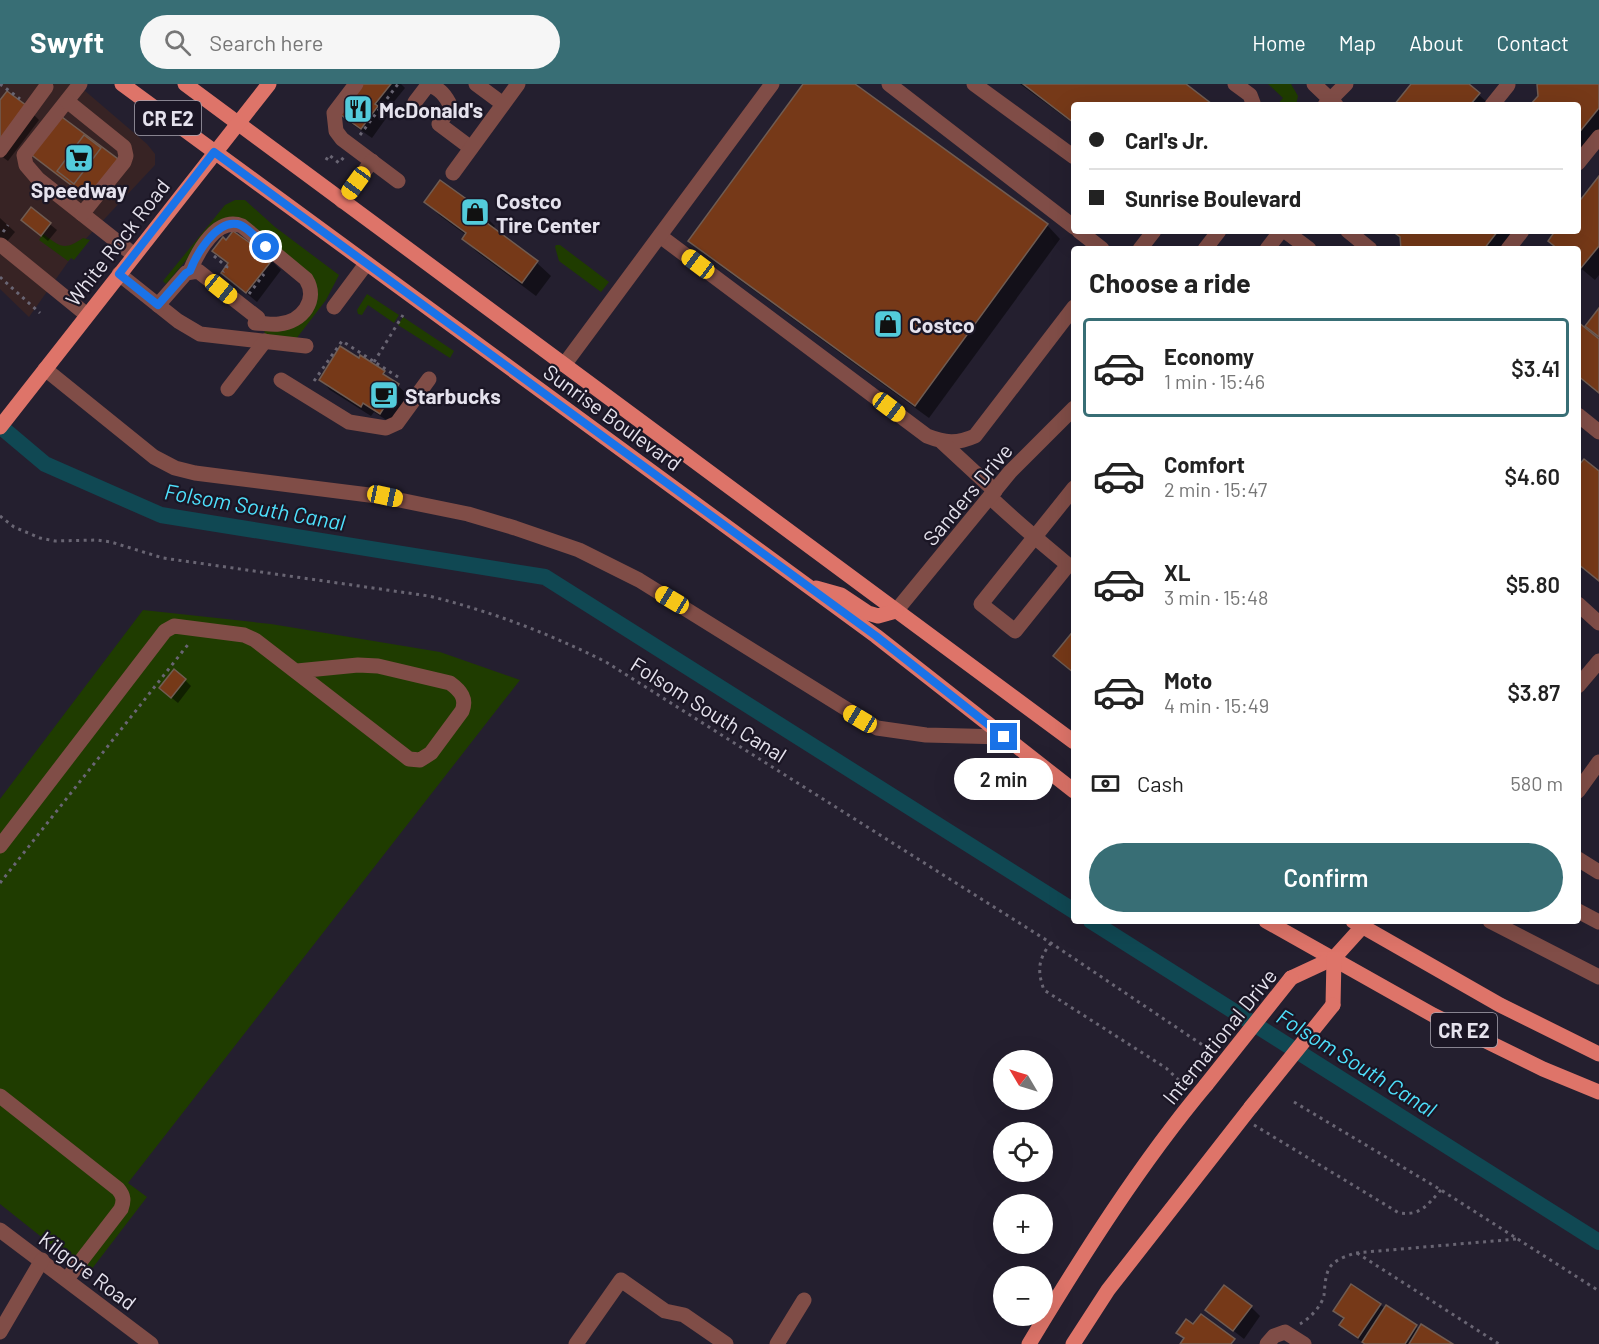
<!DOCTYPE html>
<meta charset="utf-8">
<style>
body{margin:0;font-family:Barlow,sans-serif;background:#f6f6f6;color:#222;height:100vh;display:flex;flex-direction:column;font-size:22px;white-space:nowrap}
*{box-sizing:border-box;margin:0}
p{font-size:20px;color:#767676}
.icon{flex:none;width:33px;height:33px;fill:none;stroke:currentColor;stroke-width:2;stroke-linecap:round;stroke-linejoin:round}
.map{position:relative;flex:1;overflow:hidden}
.sheet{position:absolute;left:1071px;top:162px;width:510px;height:678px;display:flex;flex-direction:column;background:#fff;border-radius:6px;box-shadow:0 6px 24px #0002}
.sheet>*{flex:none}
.guide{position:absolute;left:1071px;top:18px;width:510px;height:132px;border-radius:6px;box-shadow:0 6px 24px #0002;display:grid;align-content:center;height:132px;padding:0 18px;background:#fff}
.needle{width:39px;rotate:308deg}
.controls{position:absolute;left:993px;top:966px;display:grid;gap:12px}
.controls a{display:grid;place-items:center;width:60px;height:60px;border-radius:50%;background:#fff;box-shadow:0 6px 24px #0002;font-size:30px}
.end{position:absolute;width:27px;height:27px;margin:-14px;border:8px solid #1a73e8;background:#fff;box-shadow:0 0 0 3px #fff}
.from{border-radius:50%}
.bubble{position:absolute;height:42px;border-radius:21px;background:#fff;box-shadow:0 6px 24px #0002;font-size:20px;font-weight:600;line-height:42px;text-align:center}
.car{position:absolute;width:18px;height:36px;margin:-18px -9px;border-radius:8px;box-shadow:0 0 4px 2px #0007;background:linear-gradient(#f5c518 24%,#345 0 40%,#f5c518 0 76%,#345 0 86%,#f5c518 0)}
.guide b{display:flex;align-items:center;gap:21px;height:57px;font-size:22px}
.guide b+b{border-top:2px solid #e0e0e0}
.guide i{width:15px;height:15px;background:#222}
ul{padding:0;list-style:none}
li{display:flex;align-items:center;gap:18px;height:99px;margin:0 12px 9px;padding:0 6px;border:3px solid transparent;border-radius:6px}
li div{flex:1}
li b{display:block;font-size:22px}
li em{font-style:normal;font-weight:600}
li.active{border-color:#386e75}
li>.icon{width:54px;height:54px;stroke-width:1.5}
h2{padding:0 18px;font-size:27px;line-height:72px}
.pay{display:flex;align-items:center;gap:15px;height:66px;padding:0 18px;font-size:22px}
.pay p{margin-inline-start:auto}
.button{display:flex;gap:12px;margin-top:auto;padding:12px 18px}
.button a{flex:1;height:69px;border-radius:36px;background:#386e75;color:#fff;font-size:24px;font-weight:600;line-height:69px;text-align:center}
header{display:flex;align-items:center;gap:36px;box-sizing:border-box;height:84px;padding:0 30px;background:#386e75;color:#fff}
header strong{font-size:28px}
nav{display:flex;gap:33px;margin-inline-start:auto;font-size:21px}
.search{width:420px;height:54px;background:#f6f6f6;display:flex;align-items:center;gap:15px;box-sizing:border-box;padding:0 21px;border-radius:33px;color:#767676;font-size:22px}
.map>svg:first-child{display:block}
</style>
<header>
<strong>Swyft</strong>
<div class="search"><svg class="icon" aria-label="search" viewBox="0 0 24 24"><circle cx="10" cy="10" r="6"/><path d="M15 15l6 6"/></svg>Search here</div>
<nav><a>Home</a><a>Map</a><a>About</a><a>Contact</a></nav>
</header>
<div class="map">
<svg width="1599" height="1260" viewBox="0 0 1599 1260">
<rect width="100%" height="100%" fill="#241f2f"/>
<path fill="#372324" d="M0 0H77L147 60 155 70V81L80 161 29 233 0 205Z"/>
<g fill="#1f3c00">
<path d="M1268 0H1291L1298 12 1296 21H1277L1283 14Z"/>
<path d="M235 116H245L275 143 339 191 326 216 296 255 265 250 264 246C298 249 297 239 315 214L256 152 214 143 166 200 163 197 225 121Z"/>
<path d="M43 150C61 163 64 167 83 154L90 156 74 176 71 174 68 177 39 156Z"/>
<path d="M556 161H560L609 198 601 208 559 177 555 163Z"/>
<path d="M367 210 399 231 394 239 368 221 362 231 358 230 357 226Z"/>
<path d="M403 233 454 267 450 274 398 241Z"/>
<path d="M143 526 271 540 440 568 520 596 128 1099 147 1113 88 1190 0 1120V715Z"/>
</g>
<g fill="#0007">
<path d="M360 0H401L405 4 384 30 387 33 372 54 349 38 339 28Z"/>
<path d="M805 0H852L1047 141 1060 155 929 334 704 170 690 157Z"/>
<path d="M1020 0H1183L1211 21H1074V40Z"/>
<path d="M1413 0H1467L1490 21H1396Z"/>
<path d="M1538 0H1599V54L1578 79V21H1532L1539 12Z"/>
<path d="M0 18 26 23 39 36 8 77 0 71Z"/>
<path d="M1599 95V191L1595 196 1578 182V165H1558L1557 147H1578V121Z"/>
<path d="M426 117 482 129 495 142 492 145 537 179 551 192 536 212 477 168 463 154 466 151 439 131Z"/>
<path d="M31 125 57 146 48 157 23 136Z"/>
<path d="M0 134 15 148 0 166Z"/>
<path d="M1392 147H1522L1508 165H1403L1401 155Z"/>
<path d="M214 166 272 177 281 186 257 218 223 189 229 180Z"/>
<path d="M1599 226V310L1578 293V240L1597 255 1599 254 1587 242Z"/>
<path d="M361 273 384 289 408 311 391 339 374 328 371 332 330 306 321 296Z"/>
<path d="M185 596 191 602 178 619 167 610Z"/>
<path d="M1380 1221 1420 1246 1450 1260H1364L1341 1241 1344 1236 1335 1227Z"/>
<path d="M1251 1223 1260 1232 1244 1255 1207 1226Z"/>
</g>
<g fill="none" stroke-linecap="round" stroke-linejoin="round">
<g stroke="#104853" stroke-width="16">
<path d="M0 342 45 380 161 431 545 493 1074 827"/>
<path d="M1091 837 1599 1158"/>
</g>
</g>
<g fill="#763918" stroke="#705c52" stroke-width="1.5">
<path d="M359 0H391L375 20 378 22 361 45 337 28Z"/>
<path d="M803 0H855L1048 140 915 322 688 157Z"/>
<path d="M1023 0H1186L1212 20 1074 21V39Z"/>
<path d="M1411 0H1469L1480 9 1470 21H1394Z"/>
<path d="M1537 0H1599V24L1578 50V21H1530L1538 12Z"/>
<path d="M7 7 27 22 0 57V16Z"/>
<path d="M58 30 118 75 88 114 29 69Z"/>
<path d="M84 51 101 64 74 100 57 87Z"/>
<path d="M1599 92V162L1581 184 1578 181V165H1558L1548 157 1555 147H1578V119Z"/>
<path d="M440 96 483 127 479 133 538 177 522 199 462 155 466 149 424 118Z"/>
<path d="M31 123 51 139 41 152 21 136Z"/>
<path d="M233 147 273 175 246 209 221 189 228 179 212 167 223 153 226 156Z"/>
<path d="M1392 147H1498L1484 165H1401L1400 153Z"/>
<path d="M1599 224V253L1585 242Z"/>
<path d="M1578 238 1599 255V309L1578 292Z"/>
<path d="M340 262 359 274 360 271 385 287 383 290 399 300 380 330 363 319 361 323 319 296Z"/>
<path d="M1584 375 1599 387V497L1578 480V382Z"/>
<path d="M1074 546V589L1053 572Z"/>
<path d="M174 585 186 595 171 614 159 604Z"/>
<path d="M1351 1200 1381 1220 1358 1254 1339 1241 1344 1234 1333 1227Z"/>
<path d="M1224 1201 1252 1222 1233 1247 1205 1226Z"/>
<path d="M1386 1221 1417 1241 1405 1260H1365L1362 1258Z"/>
<path d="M1201 1230 1235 1255 1231 1260H1180L1184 1254 1176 1249 1186 1235 1193 1240Z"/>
<path d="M1421 1240 1453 1260H1409Z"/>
</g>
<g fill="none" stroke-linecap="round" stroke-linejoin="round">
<g stroke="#696573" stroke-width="3" stroke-dasharray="3 4.5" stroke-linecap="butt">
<path d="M0 0 20 15"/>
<path d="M360 51 398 0"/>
<path d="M326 76 329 71 339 79 344 73"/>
<path d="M3 148 8 141"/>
<path d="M214 172 227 183 223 188"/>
<path d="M0 193 40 229"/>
<path d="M249 210 264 190"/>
<path d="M374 278 403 231"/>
<path d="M314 297 342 257 401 295"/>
<path d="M0 432 14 443 40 454 55 457 97 456 111 458 163 474 429 512C493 528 548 549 606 578L1051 859 1204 962"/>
<path d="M0 799 190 558"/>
<path d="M1051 859C1038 875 1037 887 1044 906L1166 984 1186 1003"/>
<path d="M1294 1018 1441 1106 1599 1207"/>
<path d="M1254 1041 1399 1129C1421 1132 1427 1121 1441 1106"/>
<path d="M1357 1169 1499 1260"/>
<path d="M1300 1240C1309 1235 1322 1222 1324 1211 1325 1202 1325 1191 1330 1183 1336 1175 1347 1172 1355 1169L1517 1155"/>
</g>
<g stroke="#804d47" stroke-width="15">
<path d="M80 0 24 71 26 81 38 95 134 171"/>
<path d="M356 0 334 29 336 47 342 55 398 97"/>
<path d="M476 0 503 20"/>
<path d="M889 0 1074 143"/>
<path d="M974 0 1074 73"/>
<path d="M1235 0 1250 11 1253 19 1252 21"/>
<path d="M1314 0 1336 21"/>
<path d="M67 17 124 63 126 72 124 78 82 130"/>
<path d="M415 18 428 1C440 4 446 12 451 23L439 40 471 64"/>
<path d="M1325 21 1346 0"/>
<path d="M1492 21 1508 1 1507 0"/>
<path d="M0 66 46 3"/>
<path d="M1578 79 1599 53"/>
<path d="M453 89 518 0"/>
<path d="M342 117 372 77"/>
<path d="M1079 147 1102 165"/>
<path d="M1285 147 1309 165"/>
<path d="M1348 147 1370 165"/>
<path d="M660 152 927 352C945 359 957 360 975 352L1074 223"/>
<path d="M1 161 87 231"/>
<path d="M1140 165 1154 147"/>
<path d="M1205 165 1219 147"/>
<path d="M1267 165 1281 147"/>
<path d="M1508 165 1522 147"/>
<path d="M190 187C198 167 217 132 242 142L306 195C319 216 302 238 279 240 271 241 263 239 255 239"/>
<path d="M119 190 178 237 200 250 306 262"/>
<path d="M158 221 186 189 198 187 258 234"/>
<path d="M334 223 366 180"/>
<path d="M564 281 772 0"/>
<path d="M45 285 154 373 175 384 195 389 385 413 468 430 515 444 579 466 639 496 877 644 926 651 1004 653"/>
<path d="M281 296 349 338 386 344 397 339 429 295"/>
<path d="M228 305 265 257"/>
<path d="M1578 331 1599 348"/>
<path d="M942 358 995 407"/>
<path d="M990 413C1015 437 1042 459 1068 481L1015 547 981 520 1074 404"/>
<path d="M1578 520 1599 539"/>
<path d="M896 527 1010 388 1074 324"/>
<path d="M1578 602 1599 577"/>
<path d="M1578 707 1599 678"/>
<path d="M0 762 165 547 174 542 244 551 255 556 409 675 420 676 431 669 462 627C467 615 461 607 450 599L378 582 358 581 297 587"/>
<path d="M1578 775 1599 788"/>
<path d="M1578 827 1599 838"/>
<path d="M1490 837 1599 893"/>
<path d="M0 1012 118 1105C124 1112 124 1117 121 1125L67 1195"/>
<path d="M0 1146 151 1260"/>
<path d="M0 1248 42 1176"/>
<path d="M576 1260 621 1196 665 1227 684 1231 726 1260"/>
<path d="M777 1260 804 1216"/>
<path d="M1267 1260 1274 1252 1285 1248 1304 1260"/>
</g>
<g stroke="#de7469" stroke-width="15">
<path d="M122 0 876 552 1074 707"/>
<path d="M185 0 1074 658"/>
<path d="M0 343 269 0"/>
<path d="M816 504 841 511 868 529 878 532 896 527"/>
<path d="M1266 837 1433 931 1543 985 1599 1008"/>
<path d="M1353 837 1500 921 1599 970"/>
<path d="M1291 894 1334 874 1362 843"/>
<path d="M1333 921 1334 874"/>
<path d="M1029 1260C1082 1172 1140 1080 1206 1001"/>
<path d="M1073 1260 1108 1206 1251 1023"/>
</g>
<g stroke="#de7469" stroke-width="15">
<path d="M1206 1001 1291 894"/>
<path d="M1251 1023 1333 921"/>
</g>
</g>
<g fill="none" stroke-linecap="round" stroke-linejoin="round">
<path stroke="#1a73e8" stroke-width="8" d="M266 163C258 156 247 142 237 140 216 136 196 171 190 187L186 189 158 221 119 190 214 68 876 552 1004 653"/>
</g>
<defs>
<g id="restaurant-square" transform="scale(1.5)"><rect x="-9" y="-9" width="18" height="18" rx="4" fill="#53cbdb" stroke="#1b1625"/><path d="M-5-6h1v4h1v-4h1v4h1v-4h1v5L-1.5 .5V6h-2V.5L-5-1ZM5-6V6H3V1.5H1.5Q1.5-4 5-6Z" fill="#111"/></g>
<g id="supermarket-square" transform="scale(1.5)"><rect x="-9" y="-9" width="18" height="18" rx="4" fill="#53cbdb" stroke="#1b1625"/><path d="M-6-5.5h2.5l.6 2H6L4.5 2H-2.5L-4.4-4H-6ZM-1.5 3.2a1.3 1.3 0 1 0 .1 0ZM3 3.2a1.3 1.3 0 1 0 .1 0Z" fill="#111"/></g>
<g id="shop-square" transform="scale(1.5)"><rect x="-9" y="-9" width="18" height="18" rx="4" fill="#53cbdb" stroke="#1b1625"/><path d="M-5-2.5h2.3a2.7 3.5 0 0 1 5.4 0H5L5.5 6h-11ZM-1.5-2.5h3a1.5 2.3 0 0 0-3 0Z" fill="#111"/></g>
<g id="cafe-square" transform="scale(1.5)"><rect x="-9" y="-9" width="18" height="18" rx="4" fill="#53cbdb" stroke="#1b1625"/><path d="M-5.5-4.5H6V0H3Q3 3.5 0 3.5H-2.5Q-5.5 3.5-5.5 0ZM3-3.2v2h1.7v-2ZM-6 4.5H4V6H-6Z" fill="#111"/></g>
</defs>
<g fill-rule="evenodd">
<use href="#restaurant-square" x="358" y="25"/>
<use href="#supermarket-square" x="79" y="74"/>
<use href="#shop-square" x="475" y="128"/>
<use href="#shop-square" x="888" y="240"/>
<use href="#cafe-square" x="384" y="311"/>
</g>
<g text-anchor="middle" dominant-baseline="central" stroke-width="4.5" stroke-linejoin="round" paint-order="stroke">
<g fill="#1b1625" stroke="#a8a5b1" stroke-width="1.5">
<rect x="135" y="17" width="66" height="34" rx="4.5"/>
<rect x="1431" y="929" width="66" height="34" rx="4.5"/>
</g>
<g font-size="20" font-weight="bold" fill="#e5e2ed">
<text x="168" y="34">CR E2</text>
<text x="1464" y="946">CR E2</text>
</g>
<g font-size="21" font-weight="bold" fill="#e5e2ed" stroke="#1b1625" text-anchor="start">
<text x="379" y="25">McDonald's</text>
<text x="79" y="105" text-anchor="middle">Speedway</text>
<text x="496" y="116">Costco<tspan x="496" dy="24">Tire Center</tspan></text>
<text x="909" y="240">Costco</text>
<text x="405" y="311">Starbucks</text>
</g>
<g font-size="21" fill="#e5e2ed" stroke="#1b1625">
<text transform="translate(117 158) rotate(-52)">White Rock Road</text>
<text transform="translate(613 333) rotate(36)">Sunrise Boulevard</text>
<text transform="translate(967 410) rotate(-50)">Sanders Drive</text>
<text transform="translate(709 625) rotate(32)">Folsom South Canal</text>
<text transform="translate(1219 952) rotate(-51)">International Drive</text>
<text transform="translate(88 1186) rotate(37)">Kilgore Road</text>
</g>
<g font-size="22" font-style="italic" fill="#4ee0fc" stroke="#1b1625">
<text transform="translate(255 422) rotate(10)">Folsom South Canal</text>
<text transform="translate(1357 978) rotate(32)">Folsom South Canal</text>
</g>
</g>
</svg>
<div class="controls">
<a><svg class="needle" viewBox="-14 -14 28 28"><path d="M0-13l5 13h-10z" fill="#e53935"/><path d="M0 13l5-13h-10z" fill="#767676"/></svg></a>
<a><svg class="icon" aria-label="locate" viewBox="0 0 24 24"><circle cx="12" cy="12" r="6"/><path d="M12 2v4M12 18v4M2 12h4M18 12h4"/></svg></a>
<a>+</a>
<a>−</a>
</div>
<i class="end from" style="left:266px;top:163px"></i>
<i class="end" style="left:1004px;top:653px"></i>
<div class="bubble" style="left:954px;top:674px;width:99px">2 min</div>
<i class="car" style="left:356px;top:99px;rotate:216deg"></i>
<i class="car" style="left:698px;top:180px;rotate:307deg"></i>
<i class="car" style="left:221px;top:205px;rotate:129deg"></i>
<i class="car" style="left:889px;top:323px;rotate:127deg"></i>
<i class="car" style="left:385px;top:412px;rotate:102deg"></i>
<i class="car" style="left:672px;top:516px;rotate:301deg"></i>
<i class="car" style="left:860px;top:635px;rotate:301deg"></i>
<div class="guide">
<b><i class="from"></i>Carl's Jr.</b>
<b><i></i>Sunrise Boulevard</b>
</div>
<section class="sheet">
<h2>Choose a ride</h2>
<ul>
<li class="active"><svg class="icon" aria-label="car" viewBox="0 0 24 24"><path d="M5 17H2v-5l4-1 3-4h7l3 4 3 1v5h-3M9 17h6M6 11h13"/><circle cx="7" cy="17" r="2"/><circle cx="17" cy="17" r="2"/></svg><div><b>Economy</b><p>1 min · 15:46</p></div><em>$3.41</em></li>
<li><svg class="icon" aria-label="car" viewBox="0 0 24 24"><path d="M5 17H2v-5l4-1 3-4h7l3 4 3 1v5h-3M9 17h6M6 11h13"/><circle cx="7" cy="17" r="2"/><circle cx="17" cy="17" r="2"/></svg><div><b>Comfort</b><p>2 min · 15:47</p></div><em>$4.60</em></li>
<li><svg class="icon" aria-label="car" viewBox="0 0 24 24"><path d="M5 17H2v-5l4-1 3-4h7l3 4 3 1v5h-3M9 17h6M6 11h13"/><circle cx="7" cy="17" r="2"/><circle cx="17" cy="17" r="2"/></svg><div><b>XL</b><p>3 min · 15:48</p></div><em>$5.80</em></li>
<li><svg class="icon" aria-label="car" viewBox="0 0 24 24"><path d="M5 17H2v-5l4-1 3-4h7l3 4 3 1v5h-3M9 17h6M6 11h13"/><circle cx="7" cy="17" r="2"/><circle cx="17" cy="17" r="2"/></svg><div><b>Moto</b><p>4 min · 15:49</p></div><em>$3.87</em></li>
</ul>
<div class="pay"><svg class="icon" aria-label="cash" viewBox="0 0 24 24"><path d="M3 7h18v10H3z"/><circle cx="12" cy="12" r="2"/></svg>Cash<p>580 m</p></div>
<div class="button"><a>Confirm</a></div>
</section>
</div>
